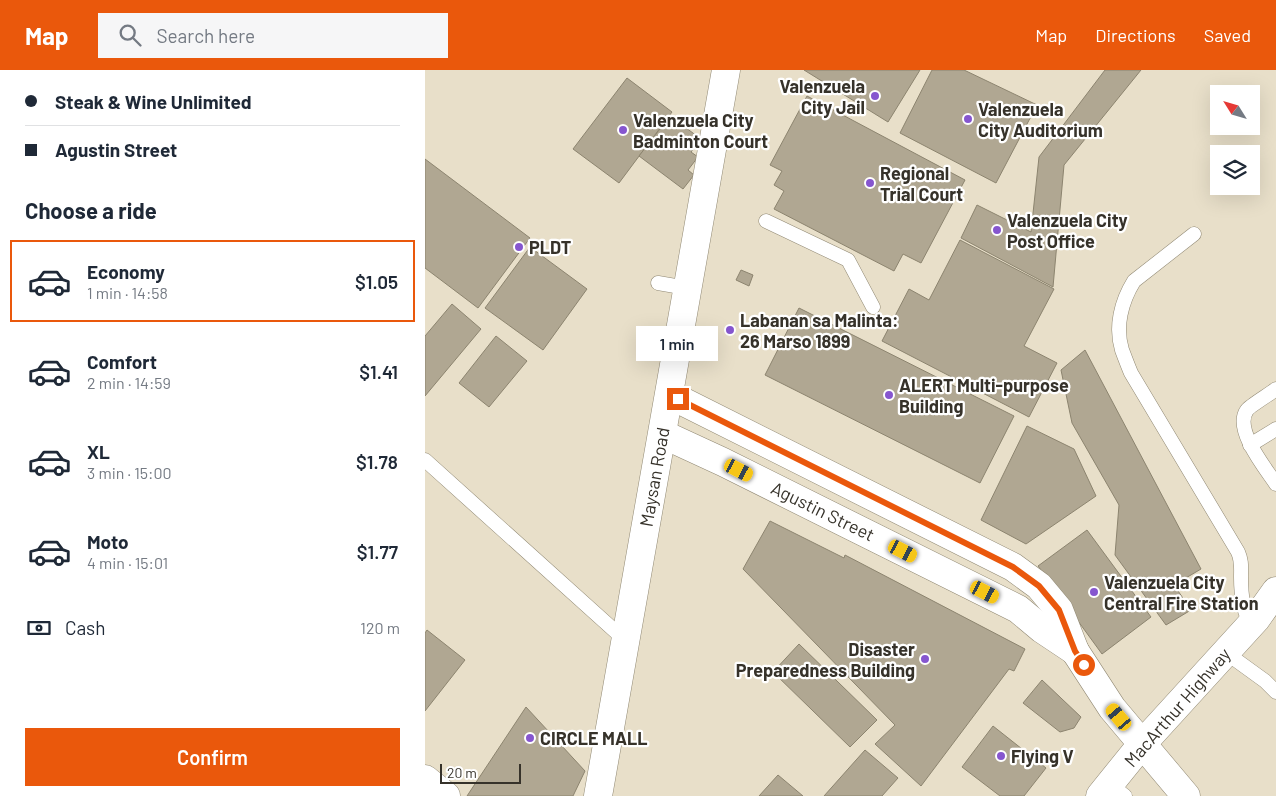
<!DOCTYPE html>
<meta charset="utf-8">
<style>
body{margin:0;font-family:Barlow,sans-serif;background:#f6f6f7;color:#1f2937;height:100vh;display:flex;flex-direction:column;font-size:19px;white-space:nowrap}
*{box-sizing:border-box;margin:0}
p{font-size:16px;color:#747a83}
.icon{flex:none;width:28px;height:28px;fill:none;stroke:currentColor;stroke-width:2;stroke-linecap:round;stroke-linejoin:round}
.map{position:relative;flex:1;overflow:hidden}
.details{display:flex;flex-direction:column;background:#fff;width:425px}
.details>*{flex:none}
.top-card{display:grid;align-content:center;height:110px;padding:0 25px;background:#fff}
.needle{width:32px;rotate:307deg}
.buttons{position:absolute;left:785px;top:15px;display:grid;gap:10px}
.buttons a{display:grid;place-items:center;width:50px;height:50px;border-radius:0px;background:#fff;box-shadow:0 5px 20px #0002;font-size:25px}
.scale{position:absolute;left:15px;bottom:12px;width:81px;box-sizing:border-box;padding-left:5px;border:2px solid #36322a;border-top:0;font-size:14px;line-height:18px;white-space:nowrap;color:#36322a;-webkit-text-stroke:4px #fff;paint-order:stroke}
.end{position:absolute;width:22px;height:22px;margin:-11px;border:6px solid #ea580c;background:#fff;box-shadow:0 0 0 2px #fff}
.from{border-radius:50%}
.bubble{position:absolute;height:35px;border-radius:0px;background:#fff;box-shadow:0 5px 20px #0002;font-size:16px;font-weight:600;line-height:35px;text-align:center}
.car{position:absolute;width:15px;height:30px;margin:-15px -8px;border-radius:6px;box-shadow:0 0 4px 1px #0007;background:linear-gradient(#f5c518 24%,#345 0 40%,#f5c518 0 76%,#345 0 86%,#f5c518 0)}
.top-card b{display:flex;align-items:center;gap:18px;height:48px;font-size:19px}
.top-card b+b{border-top:1px solid #e0e1e3}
.top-card i{width:12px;height:12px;background:#1f2937}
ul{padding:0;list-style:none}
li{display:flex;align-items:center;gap:15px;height:82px;margin:0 10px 8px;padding:0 15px;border:2px solid transparent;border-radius:0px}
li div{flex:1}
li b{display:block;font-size:19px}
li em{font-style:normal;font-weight:600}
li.current{border-color:#ea580c}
li>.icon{width:45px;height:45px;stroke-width:1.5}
h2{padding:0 25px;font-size:22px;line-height:60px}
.pay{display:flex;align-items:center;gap:12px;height:55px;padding:0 25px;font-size:19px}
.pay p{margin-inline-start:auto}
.primary-button{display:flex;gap:10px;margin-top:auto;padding:10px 25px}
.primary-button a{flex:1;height:58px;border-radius:0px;background:#ea580c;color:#fff;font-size:20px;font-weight:600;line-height:58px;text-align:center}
header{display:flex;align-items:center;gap:30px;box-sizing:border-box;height:70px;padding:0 25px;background:#ea580c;color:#fff}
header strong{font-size:24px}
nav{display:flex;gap:28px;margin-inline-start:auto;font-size:18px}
.search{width:350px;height:45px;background:#f6f6f7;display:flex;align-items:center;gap:12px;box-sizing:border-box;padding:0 18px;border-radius:0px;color:#747a83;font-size:19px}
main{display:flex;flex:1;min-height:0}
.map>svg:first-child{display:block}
</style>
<header>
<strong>Map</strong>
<div class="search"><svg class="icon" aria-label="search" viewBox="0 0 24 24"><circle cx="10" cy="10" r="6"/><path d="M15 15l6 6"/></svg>Search here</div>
<nav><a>Map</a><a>Directions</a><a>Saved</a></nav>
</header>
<main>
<section class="details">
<div class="top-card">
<b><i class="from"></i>Steak &amp; Wine Unlimited</b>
<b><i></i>Agustin Street</b>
</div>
<h2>Choose a ride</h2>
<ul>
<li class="current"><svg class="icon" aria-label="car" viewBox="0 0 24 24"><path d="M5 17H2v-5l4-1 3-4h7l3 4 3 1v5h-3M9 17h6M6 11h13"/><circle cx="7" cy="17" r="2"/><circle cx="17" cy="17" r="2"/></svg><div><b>Economy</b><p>1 min · 14:58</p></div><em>$1.05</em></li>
<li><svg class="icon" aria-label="car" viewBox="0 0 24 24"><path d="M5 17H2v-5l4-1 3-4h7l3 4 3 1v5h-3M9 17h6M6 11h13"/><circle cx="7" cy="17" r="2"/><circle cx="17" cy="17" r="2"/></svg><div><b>Comfort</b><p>2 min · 14:59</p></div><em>$1.41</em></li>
<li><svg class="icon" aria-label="car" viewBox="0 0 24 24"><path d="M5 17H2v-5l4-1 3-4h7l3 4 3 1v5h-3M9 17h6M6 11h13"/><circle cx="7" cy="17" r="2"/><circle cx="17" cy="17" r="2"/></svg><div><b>XL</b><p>3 min · 15:00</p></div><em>$1.78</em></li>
<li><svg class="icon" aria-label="car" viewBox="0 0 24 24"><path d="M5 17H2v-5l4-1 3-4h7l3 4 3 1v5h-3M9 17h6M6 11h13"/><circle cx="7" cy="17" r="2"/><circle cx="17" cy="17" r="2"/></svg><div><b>Moto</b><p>4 min · 15:01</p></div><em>$1.77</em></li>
</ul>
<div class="pay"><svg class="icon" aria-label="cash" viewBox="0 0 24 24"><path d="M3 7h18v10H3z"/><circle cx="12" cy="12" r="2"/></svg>Cash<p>120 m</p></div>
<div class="primary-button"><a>Confirm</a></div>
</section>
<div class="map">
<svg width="851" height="726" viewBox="0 0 851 726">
<rect width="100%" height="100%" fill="#e8dfc9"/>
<g fill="#b0a792" stroke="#8c846f">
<path d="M379 0H495L463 52Z"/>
<path d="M507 0H539L612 35 571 113 475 63Z"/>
<path d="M680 0H716L639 95 628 217 536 168 552 135 606 162 614 87Z"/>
<path d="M202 8 247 42 194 113 148 79Z"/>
<path d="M382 26 540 110 496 193 478 184 469 201 349 139 359 121 349 115 357 101 345 95Z"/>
<path d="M245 46 276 69 266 82 273 87 263 100 269 105 258 119 214 86Z"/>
<path d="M0 89 105 168 53 238 0 198Z"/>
<path d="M535 170 629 219 599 276 632 293 604 347 457 271 484 219 504 230Z"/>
<path d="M105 177 162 219 118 280 60 238Z"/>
<path d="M316 200 328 205 324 216 311 210Z"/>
<path d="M27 234 56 259 0 326V266Z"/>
<path d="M374 238 589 346 555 413 340 305Z"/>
<path d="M71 266 102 291 64 337 34 313Z"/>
<path d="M660 280 776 499 749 515 766 540 741 555 690 485 694 435 647 353 636 300Z"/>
<path d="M602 356 649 379 671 426 601 474 556 450Z"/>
<path d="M345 451 419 488 420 485 600 579 589 601 584 599 496 716 450 674 470 655 318 499Z"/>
<path d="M662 460 726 547 677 584 613 496Z"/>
<path d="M2 560 40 590 0 641V563Z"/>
<path d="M374 574 452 650 425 677 348 602Z"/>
<path d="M617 610 656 647 649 658 635 662 598 633Z"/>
<path d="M101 637 160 701 148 726H42Z"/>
<path d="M568 656 621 698 599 726H575L537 697Z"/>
<path d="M440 680 473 708 457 726H399Z"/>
<path d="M353 705 378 726H334Z"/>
</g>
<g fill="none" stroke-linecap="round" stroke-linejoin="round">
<g stroke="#908873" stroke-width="15">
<g id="lane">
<path d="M341 151 423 190 448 237"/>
<path d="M769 164 709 211C696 232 690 257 697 280 700 288 703 296 706 303L813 482C817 491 816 497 816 507 816 522 817 541 826 554"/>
<path d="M233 213 262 218"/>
<path d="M851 319C845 324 826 335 822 340 808 359 841 399 851 414"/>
<path d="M825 375 851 359"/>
<path d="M0 390 200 570"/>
<path d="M800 582 840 611 851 622"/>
<path d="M685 714 700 726"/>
</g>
</g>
<g stroke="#908873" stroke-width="29">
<g id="street">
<path d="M253 329 588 497 614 516 634 540 650 581 687 638 761 726"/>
<path d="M246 368 298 392 593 539 617 559 650 581"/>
<path d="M0 709 21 726"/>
</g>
</g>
<g stroke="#908873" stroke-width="29">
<path id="primary" d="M173 726 301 0"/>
</g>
<g stroke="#908873" stroke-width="29">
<path id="highway" d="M675 726 717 674 831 549 851 521"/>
</g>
<use href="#lane" stroke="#fff" stroke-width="14"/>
<use href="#street" stroke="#fff" stroke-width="28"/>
<use href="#primary" stroke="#fff" stroke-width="28"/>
<use href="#highway" stroke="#fff" stroke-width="28"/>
</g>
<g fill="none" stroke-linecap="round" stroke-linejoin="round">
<path stroke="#ea580c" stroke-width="6" d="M253 329 588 497 614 516 634 540 650 581 659 595"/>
</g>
<g fill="#8656cf" stroke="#fff" stroke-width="2">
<circle cx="450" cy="26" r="5"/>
<circle cx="543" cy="49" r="5"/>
<circle cx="198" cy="60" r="5"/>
<circle cx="445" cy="113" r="5"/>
<circle cx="572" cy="160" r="5"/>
<circle cx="94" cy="177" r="5"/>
<circle cx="305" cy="260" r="5"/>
<circle cx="464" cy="325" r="5"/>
<circle cx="669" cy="522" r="5"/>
<circle cx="500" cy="589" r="5"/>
<circle cx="105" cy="668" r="5"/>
<circle cx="576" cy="686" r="5"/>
</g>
<g text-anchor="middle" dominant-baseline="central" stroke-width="4.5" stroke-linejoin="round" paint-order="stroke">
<g font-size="18" font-weight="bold" fill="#36322a" stroke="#fff" text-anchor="start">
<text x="440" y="16" text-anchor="end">Valenzuela<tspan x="440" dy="21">City Jail</tspan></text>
<text x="553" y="39">Valenzuela<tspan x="553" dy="21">City Auditorium</tspan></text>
<text x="208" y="50">Valenzuela City<tspan x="208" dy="21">Badminton Court</tspan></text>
<text x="455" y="103">Regional<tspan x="455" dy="21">Trial Court</tspan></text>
<text x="582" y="150">Valenzuela City<tspan x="582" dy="21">Post Office</tspan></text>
<text x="104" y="177">PLDT</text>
<text x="315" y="250">Labanan sa Malinta:<tspan x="315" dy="21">26 Marso 1899</tspan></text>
<text x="474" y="315">ALERT Multi-purpose<tspan x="474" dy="21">Building</tspan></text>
<text x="679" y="512">Valenzuela City<tspan x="679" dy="21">Central Fire Station</tspan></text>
<text x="490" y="579" text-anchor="end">Disaster<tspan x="490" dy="21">Preparedness Building</tspan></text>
<text x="115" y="668">CIRCLE MALL</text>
<text x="586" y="686">Flying V</text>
</g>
<g font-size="18" fill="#36322a" stroke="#fff">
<text transform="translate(229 407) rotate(-80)">Maysan Road</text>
<text transform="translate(398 441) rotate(26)">Agustin Street</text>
<text transform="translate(752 637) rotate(-49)">MacArthur Highway</text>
</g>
</g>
</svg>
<div class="buttons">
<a><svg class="needle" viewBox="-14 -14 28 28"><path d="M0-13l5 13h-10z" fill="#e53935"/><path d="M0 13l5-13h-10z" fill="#747a83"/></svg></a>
<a><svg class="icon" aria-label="layers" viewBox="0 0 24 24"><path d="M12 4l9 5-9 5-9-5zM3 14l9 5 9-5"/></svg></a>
</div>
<div class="scale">20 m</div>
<i class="end from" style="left:659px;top:595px"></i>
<i class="end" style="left:253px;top:329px"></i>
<div class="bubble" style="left:211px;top:256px;width:82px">1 min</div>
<i class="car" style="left:314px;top:400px;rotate:117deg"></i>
<i class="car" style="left:478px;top:481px;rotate:117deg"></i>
<i class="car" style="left:560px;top:522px;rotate:117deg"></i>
<i class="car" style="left:694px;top:647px;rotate:320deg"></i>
</div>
</main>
